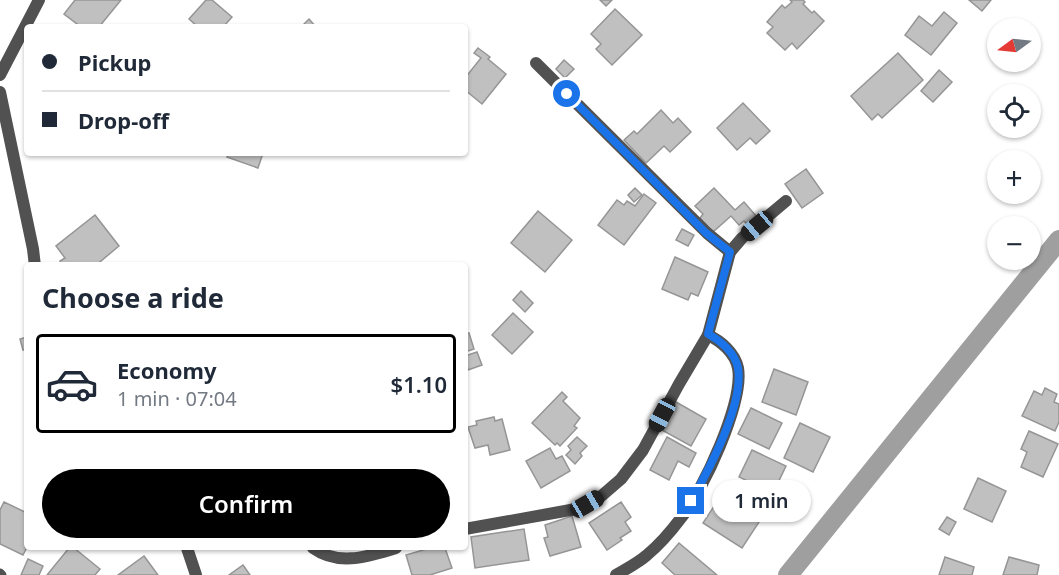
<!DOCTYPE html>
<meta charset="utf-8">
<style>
body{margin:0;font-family:"Noto Sans",sans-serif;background:#f2f2f3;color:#1f2937;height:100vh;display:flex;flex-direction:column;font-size:22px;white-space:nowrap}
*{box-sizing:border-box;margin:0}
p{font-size:20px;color:#747a83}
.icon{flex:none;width:33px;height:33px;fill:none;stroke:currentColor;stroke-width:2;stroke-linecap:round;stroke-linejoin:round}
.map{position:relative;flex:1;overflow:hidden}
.details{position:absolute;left:24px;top:262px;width:444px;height:288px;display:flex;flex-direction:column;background:#fff;border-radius:6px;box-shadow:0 2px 4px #0004}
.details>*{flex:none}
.top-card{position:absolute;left:24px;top:24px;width:444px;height:132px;border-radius:6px;box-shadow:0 2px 4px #0004;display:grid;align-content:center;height:132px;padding:0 18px;background:#fff}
.needle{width:39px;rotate:255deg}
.buttons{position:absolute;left:987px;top:18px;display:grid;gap:12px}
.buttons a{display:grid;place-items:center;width:54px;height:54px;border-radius:50%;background:#fff;box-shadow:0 2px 4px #0004;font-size:30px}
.end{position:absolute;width:27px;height:27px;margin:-14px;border:8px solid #1a73e8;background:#fff;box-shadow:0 0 0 3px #fff}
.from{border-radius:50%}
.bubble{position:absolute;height:42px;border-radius:21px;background:#fff;box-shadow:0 2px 4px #0004;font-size:20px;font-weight:600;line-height:42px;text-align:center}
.car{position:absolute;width:18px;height:36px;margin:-18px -9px;border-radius:8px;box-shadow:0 0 4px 2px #0007;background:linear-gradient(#222 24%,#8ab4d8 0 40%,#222 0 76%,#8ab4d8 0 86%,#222 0)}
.top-card b{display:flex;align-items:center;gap:21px;height:57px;font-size:22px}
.top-card b+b{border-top:2px solid #e0e1e3}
.top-card i{width:15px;height:15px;background:#1f2937}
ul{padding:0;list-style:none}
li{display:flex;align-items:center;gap:18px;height:99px;margin:0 12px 9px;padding:0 6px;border:3px solid transparent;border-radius:6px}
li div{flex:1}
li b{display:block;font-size:22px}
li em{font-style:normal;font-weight:600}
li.on{border-color:#000}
li>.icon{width:54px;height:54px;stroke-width:1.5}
h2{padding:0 18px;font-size:27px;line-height:72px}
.button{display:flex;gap:12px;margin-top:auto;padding:12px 18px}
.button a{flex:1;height:69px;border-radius:36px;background:#000;color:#fff;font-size:24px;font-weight:600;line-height:69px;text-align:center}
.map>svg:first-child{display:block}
</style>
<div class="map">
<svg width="1059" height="575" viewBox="0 0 1059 575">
<rect width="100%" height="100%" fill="#fff"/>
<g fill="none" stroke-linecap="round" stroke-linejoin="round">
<path stroke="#9f9f9f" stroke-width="20" d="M788 575 1059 240"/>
</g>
<g fill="#c0c0c0" stroke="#959595" stroke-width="1.5">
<path d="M75 0H121L99 27H81L64 14Z"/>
<path d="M206 0H212L232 17 223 27H198L189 19Z"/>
<path d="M600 0H612L606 6Z"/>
<path d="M790 0H803L805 2 803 4 812 13 814 11 824 21 797 49 792 43 785 50 767 33 773 27 767 22 782 5 785 8 792 2Z"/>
<path d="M969 0H991L982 11Z"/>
<path d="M615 9 642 35 612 65 596 49 601 44 591 34Z"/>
<path d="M944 12 957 23 931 55 905 35 919 16 932 26Z"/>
<path d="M309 19 316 27H301Z"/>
<path d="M478 48 490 57 488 59 506 74 482 104 465 90V78L481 58 474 53Z"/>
<path d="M898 53 923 80 882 118 878 114 872 120 851 96Z"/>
<path d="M564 60 574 69 565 78 556 69Z"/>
<path d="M939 70 952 82 933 102 921 91Z"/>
<path d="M743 103 770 131 756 144 750 138 737 150 717 128Z"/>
<path d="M661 110 673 123 678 118 691 132 670 152 664 146 646 163 624 140 634 131 637 134Z"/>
<path d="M229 153H263L258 168 227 157Z"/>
<path d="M806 169 823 193 802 208 785 184Z"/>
<path d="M635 188 642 195 634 202 628 195Z"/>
<path d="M714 188 735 210 744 202 757 217 748 225 744 221 739 225 731 216 713 232 700 218 703 214 695 206Z"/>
<path d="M644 194 656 203 624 245 598 225 617 200 624 205 627 201 635 206Z"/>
<path d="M538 211 572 240 545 272 511 243Z"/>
<path d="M95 215 119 246 95 266H63L60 261 65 258 56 246Z"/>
<path d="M682 229 694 235 688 246 676 240Z"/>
<path d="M675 257 708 272 698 296 691 293 688 300 662 289Z"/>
<path d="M521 291 533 303 525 312 513 300Z"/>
<path d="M513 313 533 332 512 354 492 335Z"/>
<path d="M469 333 474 349 465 352V334Z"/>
<path d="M27 337V349L23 350 20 339Z"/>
<path d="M477 352 482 365 468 370 465 356Z"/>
<path d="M774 369 808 382 796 415 762 402Z"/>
<path d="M1045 388 1057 394 1054 402 1059 404V422L1055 431 1022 416 1034 391 1042 395Z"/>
<path d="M562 392 567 397 563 401 580 418 574 426 577 428 560 446 557 443 555 445 532 423Z"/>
<path d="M676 402 706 419 691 446 660 429Z"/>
<path d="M751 408 782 423 769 449 738 434Z"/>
<path d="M494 417 495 421 502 419 510 450 490 455 488 445 475 448 468 427 477 425 476 421Z"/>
<path d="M800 423 830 437 813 472 784 458Z"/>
<path d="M1029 431 1058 444 1043 477 1021 467 1027 452 1021 449Z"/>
<path d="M577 437 587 446 580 453 582 456 575 464 566 455 571 450 568 446Z"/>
<path d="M667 437 696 453 689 467 678 461 669 480 650 470Z"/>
<path d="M550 448 556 459 562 456 570 471 541 488 526 461Z"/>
<path d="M752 450 786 466 773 493 739 477Z"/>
<path d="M978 478 1006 491 992 522 964 509Z"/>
<path d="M724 491 763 516 742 548 703 523Z"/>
<path d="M4 502 27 513V547L23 555 0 544V510Z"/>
<path d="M621 502 631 517 625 522 631 531 620 538 622 540 607 550 589 523Z"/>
<path d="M572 516 581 547 550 556 544 538 548 537 545 525Z"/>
<path d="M947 517 956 522 949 535 939 529Z"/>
<path d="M524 529 529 560 475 568 471 537Z"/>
<path d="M679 543 717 575H675L662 563Z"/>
<path d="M69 548H74L100 569 95 575H47Z"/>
<path d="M430 548H445L452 568 430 575H412L406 555Z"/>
<path d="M144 556 158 575H118Z"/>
<path d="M945 557 974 567 972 575H939Z"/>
<path d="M1009 557 1039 565 1037 575H1003Z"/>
<path d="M28 559 43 566 39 575H21Z"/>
<path d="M243 565 250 575H229Z"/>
</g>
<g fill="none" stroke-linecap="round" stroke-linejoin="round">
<path stroke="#515151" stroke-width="9" d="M0 573 2 575"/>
<g stroke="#515151" stroke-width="12">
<path d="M0 75 39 0"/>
<path d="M0 92 33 249 35 266"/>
<path d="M730 252 742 238 786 201"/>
<path d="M465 529 576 509 599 498 621 479 643 450 679 384 708 335 730 252 707 233 536 63"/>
<path d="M187 548 196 575"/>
<path d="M313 548C339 567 369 556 396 548"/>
<path d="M616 575C626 569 638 563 647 555 659 545 672 530 681 518 703 491 744 402 738 368 735 353 721 341 708 335"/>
</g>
</g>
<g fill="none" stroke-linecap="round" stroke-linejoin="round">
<path stroke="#1a73e8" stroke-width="8" d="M567 94 706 233 730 252 708 334C721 341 735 353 738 368 744 404 709 470 691 501"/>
</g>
</svg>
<div class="buttons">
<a><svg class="needle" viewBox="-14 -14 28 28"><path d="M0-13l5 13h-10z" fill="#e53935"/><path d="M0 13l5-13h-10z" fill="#747a83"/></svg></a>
<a><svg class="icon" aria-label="locate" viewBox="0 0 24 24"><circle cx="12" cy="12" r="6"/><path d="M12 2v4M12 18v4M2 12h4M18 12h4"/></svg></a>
<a>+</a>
<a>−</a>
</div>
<i class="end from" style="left:567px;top:94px"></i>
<i class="end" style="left:691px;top:501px"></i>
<div class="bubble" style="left:712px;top:480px;width:99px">1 min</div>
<i class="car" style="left:757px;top:226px;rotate:230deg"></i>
<i class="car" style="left:662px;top:415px;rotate:208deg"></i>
<i class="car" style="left:587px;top:504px;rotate:60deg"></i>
<div class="top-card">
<b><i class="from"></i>Pickup</b>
<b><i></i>Drop-off</b>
</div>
<section class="details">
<h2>Choose a ride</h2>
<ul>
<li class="on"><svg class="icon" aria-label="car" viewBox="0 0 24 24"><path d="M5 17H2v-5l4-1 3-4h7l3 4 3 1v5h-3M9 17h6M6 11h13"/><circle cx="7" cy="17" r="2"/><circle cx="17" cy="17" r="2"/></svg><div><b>Economy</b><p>1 min · 07:04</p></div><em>$1.10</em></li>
</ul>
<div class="button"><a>Confirm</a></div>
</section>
</div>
